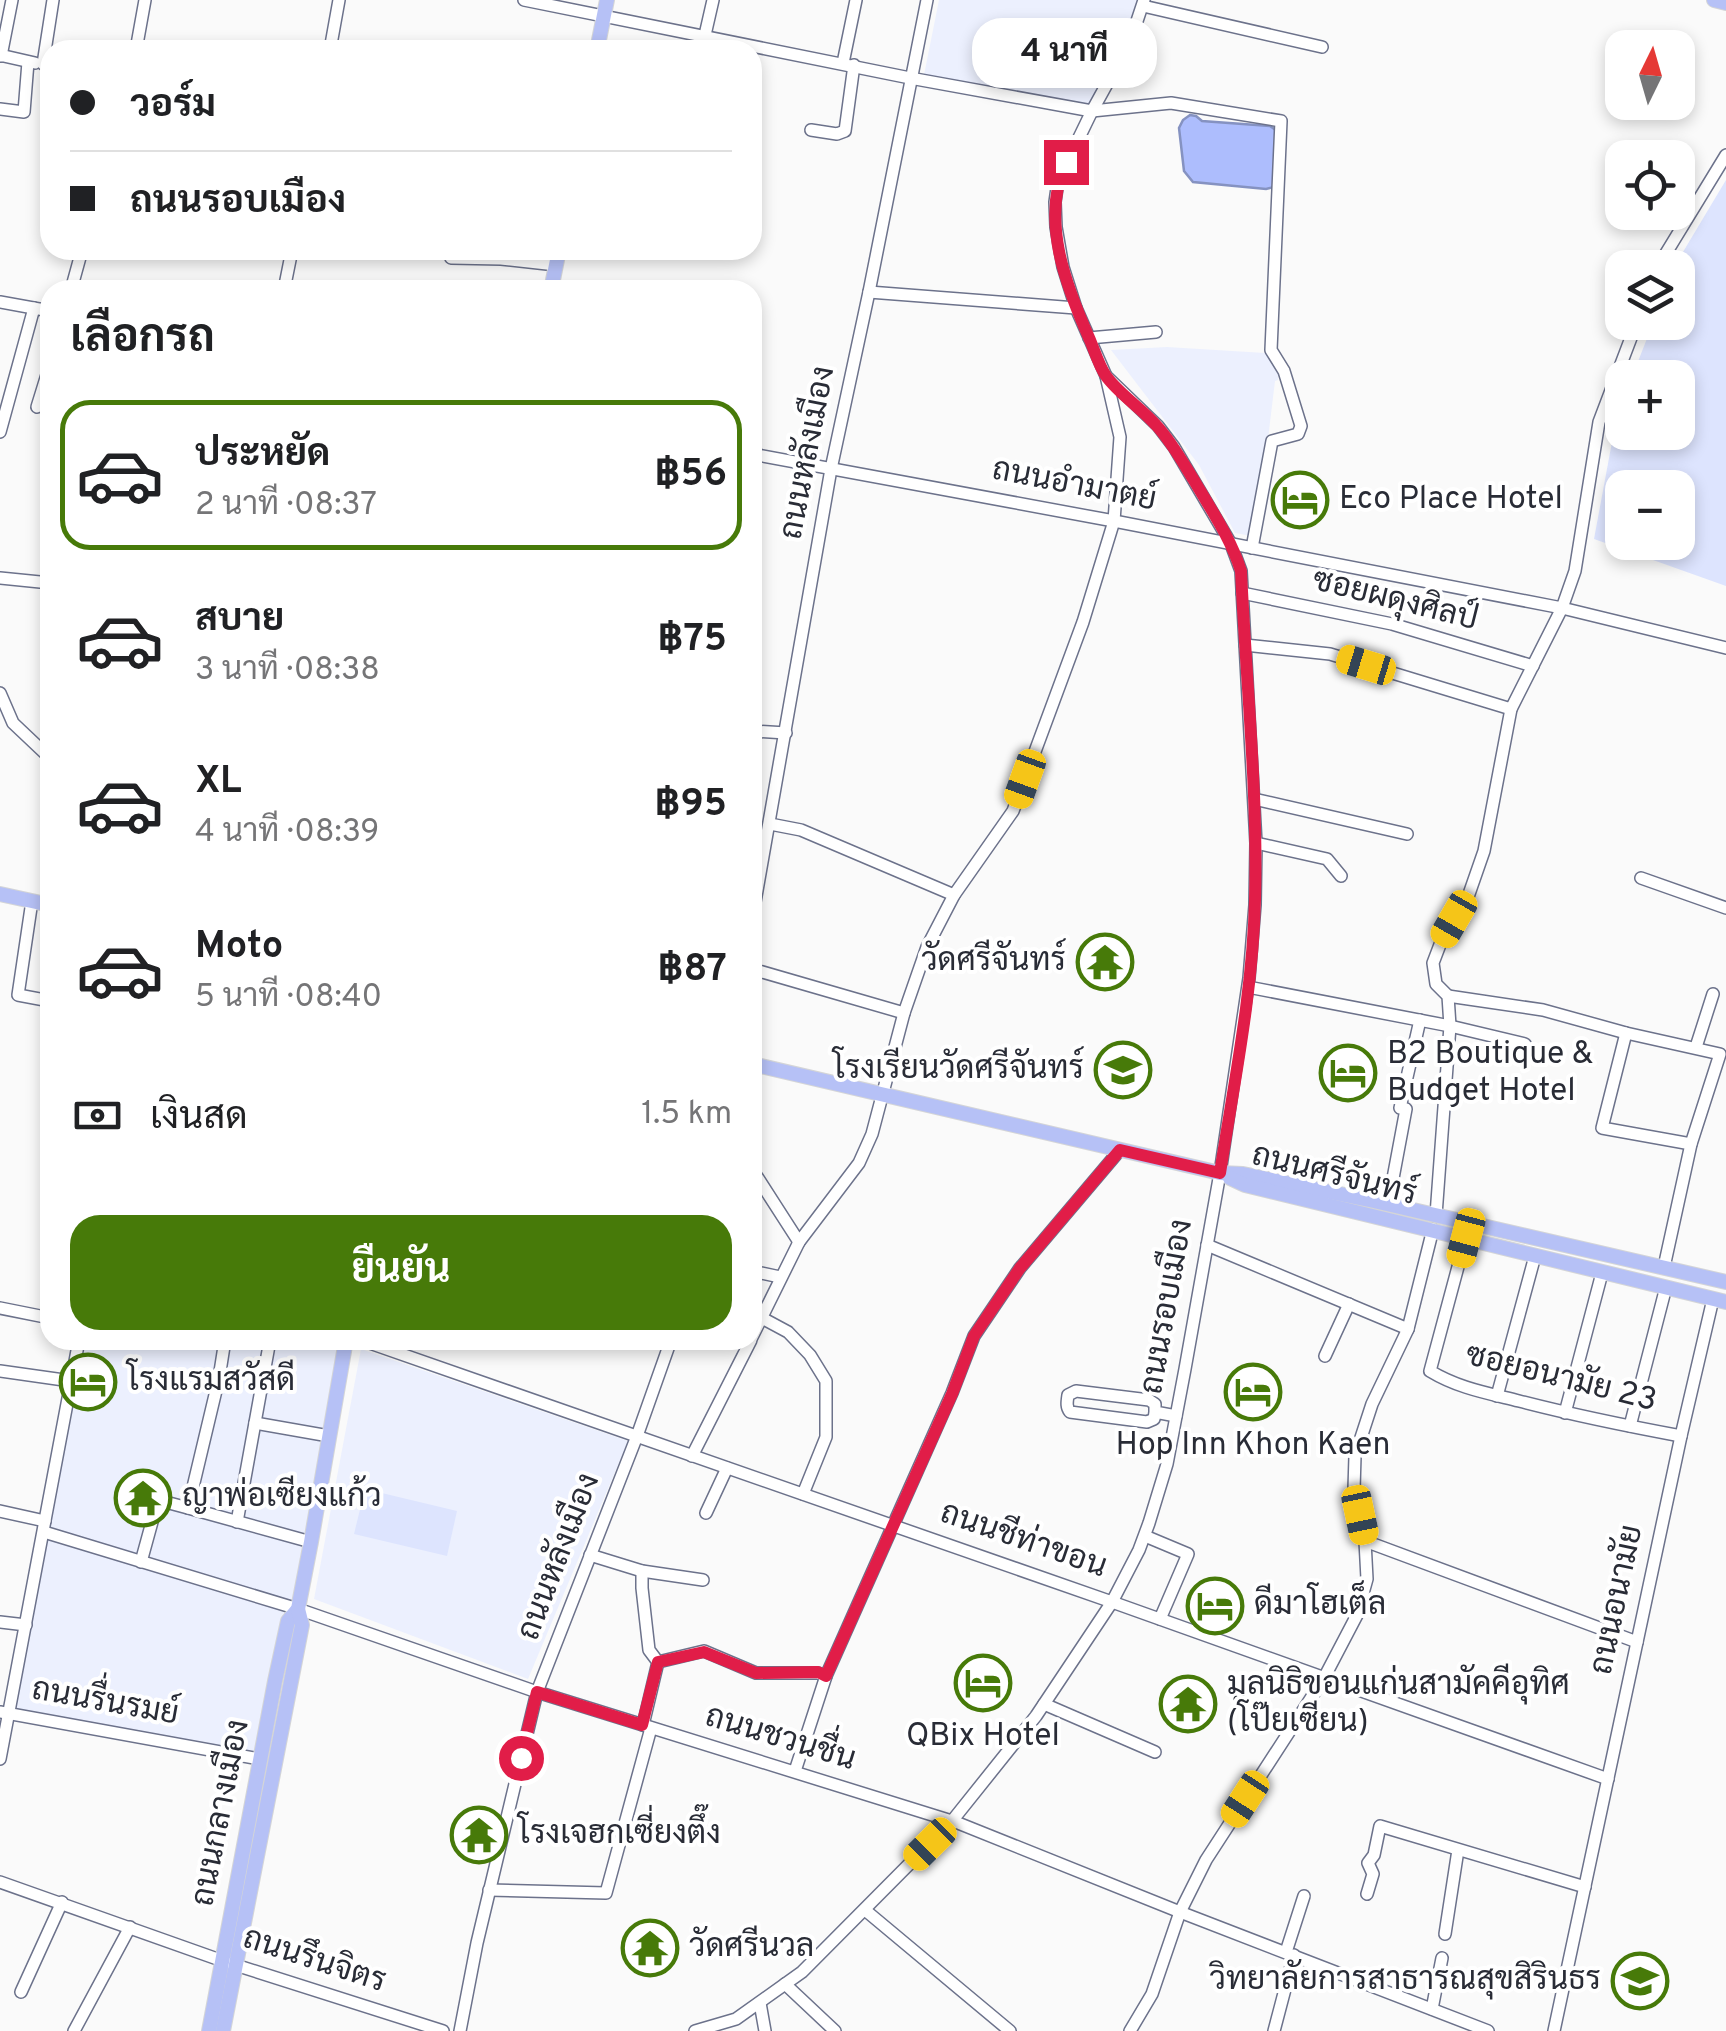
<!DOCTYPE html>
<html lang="th">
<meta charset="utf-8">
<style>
body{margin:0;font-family:Overpass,Sarabun,sans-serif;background:#f6f6f6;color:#202124;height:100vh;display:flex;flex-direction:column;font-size:38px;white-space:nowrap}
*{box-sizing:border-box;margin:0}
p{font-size:32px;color:#757577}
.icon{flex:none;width:55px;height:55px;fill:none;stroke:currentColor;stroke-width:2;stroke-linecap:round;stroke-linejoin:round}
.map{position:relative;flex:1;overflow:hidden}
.sheet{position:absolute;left:40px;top:280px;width:722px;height:1070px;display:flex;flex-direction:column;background:#fff;border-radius:30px;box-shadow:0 5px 15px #0003}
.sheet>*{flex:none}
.top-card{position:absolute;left:40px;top:40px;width:722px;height:220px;border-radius:30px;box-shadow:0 5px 15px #0003;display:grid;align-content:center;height:220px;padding:0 30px;background:#fff}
.needle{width:65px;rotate:5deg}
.fabs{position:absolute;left:1605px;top:30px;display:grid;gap:20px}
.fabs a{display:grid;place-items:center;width:90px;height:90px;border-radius:20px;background:#fff;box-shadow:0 5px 15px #0003;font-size:50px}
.end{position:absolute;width:45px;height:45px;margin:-22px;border:12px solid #e11d48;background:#fff;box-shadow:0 0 0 5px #fff}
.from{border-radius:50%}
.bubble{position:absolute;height:70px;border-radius:30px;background:#fff;box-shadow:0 5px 15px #0003;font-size:32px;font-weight:700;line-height:70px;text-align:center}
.car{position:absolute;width:30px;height:60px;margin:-30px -15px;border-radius:12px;box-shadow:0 0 8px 2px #0007;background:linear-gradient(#f5c518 24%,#345 0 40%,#f5c518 0 76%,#345 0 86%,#f5c518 0)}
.top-card b{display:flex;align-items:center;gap:35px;height:95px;font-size:38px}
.top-card b+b{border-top:2px solid #e0e0e0}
.top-card i{width:25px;height:25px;background:#202124}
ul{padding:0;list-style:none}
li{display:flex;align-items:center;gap:30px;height:150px;margin:0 20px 15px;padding:0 10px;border:5px solid transparent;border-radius:30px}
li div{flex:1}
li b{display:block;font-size:38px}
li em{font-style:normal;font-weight:700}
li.active{border-color:#477a09}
li>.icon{width:90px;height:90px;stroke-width:1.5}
h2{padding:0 30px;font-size:45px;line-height:120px}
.pay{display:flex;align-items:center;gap:25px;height:110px;padding:0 30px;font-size:38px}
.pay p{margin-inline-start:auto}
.button{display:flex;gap:20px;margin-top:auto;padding:20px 30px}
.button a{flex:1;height:115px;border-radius:30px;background:#477a09;color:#fff;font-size:40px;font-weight:700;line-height:115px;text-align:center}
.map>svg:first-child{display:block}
</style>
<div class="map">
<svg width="1726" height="2031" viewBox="0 0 1726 2031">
<rect width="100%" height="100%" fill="#fafafa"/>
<g fill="#ecf0fe">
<path d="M939 0H1137L1127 36 1089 106 924 75Z"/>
<path d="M1167 347 1265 353 1279 371 1278 380 1275 381 1264 472 1251 536 1235 533 1199 465 1111 350Z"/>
<path d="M79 1340H346L311 1542 290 1609 255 1756 9 1713Z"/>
<path d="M361 1349 628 1441 528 1679 314 1599Z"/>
</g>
<g fill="#dde4fe" fill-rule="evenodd">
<path d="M1726 180V586L1594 539 1617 415 1622 401V432H1678V378L1632 377 1653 323 1678 322V268L1674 267ZM1622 488H1678V542H1622Z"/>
<path d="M365 1489 457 1511 447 1556 354 1534Z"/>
</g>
<path fill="#adbdfd" stroke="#8592c1" stroke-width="2.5" d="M1190 115 1196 116 1202 121 1270 126 1277 131 1274 187 1266 189 1193 182 1184 171 1179 128 1183 120Z"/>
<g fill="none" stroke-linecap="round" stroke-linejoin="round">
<g stroke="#6c728b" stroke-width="14">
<g id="minor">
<path d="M524 0 910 78 1092 111 1171 103 1281 121 1271 350 1284 371 1301 426 1298 434 1272 441 1252 548"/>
<path d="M1143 6 1322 47"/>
<path d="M705 35 713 0"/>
<path d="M136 50 145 0"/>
<path d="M330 50 339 0"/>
<path d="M0 55 35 63"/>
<path d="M1 56 12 0"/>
<path d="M843 63 856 0"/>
<path d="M43 64 53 0"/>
<path d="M0 109 24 112 28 62"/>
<path d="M811 130 837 134 845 131 854 65"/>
<path d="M451 258 501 259 556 265"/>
<path d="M1657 268 1726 155"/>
<path d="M71 290 82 250"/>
<path d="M284 290 292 250"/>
<path d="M869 292 1076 308"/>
<path d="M0 302 50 311"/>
<path d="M1089 338 1156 332"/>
<path d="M37 407 50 365"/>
<path d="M0 432 34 308"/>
<path d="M752 454 1114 521 1562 608 1726 648"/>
<path d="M0 578 50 583"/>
<path d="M1242 593 1392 624 1533 666"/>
<path d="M1245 645 1330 654 1511 709"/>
<path d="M0 693 13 723 50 758"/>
<path d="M752 731 786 733"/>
<path d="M1254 799 1407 834"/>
<path d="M770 824 801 830 954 895"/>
<path d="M1256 843 1327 859 1341 876"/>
<path d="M1641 878 1726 908"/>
<path d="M32 901 18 995 50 1001"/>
<path d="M752 919 831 469 869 292 927 0"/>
<path d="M752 969 904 1013"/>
<path d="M1248 987 1450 1026 1525 1044"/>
<path d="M1448 996 1543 1010 1626 1033 1720 1054 1691 1144 1664 1267"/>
<path d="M1626 1033 1602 1128 1691 1144"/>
<path d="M1696 1047 1713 994"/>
<path d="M752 1169 799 1242"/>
<path d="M1388 1205 1406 1109 1400 1108 1420 1020"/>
<path d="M1436 1215 1450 1026 1448 996 1436 984 1433 963 1441 942 1468 897 1484 851 1511 709 1562 608 1575 571 1599 422 1637 322"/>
<path d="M1466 1237 1430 1371C1458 1388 1487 1393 1519 1401 1573 1415 1627 1426 1681 1436"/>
<path d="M1207 1245 1408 1329"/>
<path d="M752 1271 780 1277"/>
<path d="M0 1308 50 1318"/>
<path d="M762 1318 788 1332 810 1355 826 1381V1437L803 1494"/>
<path d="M752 1337 799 1242 859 1163 872 1134 904 1013 927 947 954 895 1013 811 1083 622 1114 521 1120 437 1106 376"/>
<path d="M225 1340 219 1378 188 1508 311 1542"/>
<path d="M361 1340 1112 1602 1608 1779"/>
<path d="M1325 1356 1349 1304"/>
<path d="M0 1371 71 1381"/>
<path d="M1497 1396 1535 1256"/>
<path d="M1155 1412V1404L1149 1400 1076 1391 1068 1395C1067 1402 1066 1407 1070 1412L1147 1422 1154 1419 1155 1412 1176 1416"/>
<path d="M1565 1413 1602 1273"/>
<path d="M255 1423 329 1436"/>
<path d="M1630 1426 1666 1287"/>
<path d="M692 1456 751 1340"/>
<path d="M0 1511 45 1521"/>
<path d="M706 1513 727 1468"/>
<path d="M237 1522 270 1340"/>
<path d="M44 1532 298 1609 537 1692 958 1823 1180 1912 1488 2031"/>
<path d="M1145 1536 1188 1554 1160 1619"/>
<path d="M1365 1541 1637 1642"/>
<path d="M590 1555 642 1571 703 1580"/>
<path d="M141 1562 158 1500 188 1508"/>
<path d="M642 1571V1588L649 1650 658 1662 643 1725"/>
<path d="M0 1622 26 1625"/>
<path d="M658 1662 704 1651 756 1673H818L826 1676"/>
<path d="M1044 1704 1155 1752"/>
<path d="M0 1712 259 1759"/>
<path d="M0 1759 79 1340"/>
<path d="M795 1771 826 1676 952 1393 974 1336 1020 1268 1120 1150"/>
<path d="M0 1882 223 1961 443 2031"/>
<path d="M489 1890 606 1893 651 1728"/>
<path d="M1367 1894 1373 1874 1368 1863 1374 1855 1380 1826 1585 1887"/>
<path d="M865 1910 1010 2031"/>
<path d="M1445 1934 1458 1850"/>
<path d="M1286 1952 1304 1896"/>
<path d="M785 1984 835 2031"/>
<path d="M21 1992 62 1902"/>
<path d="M760 2003 765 2031"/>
<path d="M1432 2009 1442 1958"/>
<path d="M74 2031 130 1927"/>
<path d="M460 2031 477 1943 537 1692 637 1436 671 1340"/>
<path d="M695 2031 736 2019 802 1972 952 1821 1036 1716 1112 1602 1139 1550 1149 1523 1167 1464 1185 1369 1220 1173 1249 978 1255 905 1256 843 1241 571 1231 544 1174 447 1158 426 1106 376 1076 308 1063 267 1056 227 1055 202 1058 181 1092 111 1130 42 1144 0"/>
<path d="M1130 2031 1152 1994 1180 1912 1206 1860 1324 1678 1357 1615 1367 1579 1365 1541 1354 1489 1355 1456 1372 1404 1408 1329 1433 1229"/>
<path d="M1274 2031 1294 1955"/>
<path d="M1554 2031 1681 1436 1713 1299"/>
</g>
</g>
<g stroke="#d4d5d7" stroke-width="16">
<g id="major">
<path d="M1714 0 1726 3"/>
<path d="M597 50 607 0"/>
<path d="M551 290 559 250"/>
<path d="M0 894 50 905"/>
<path d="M752 1064 1220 1173 1243 1174 1374 1201 1726 1282"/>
<path d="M1230 1178 1245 1185 1726 1302"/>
<path d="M209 2031 275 1681 288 1621 298 1609 311 1542 346 1340"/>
<path d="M223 2031 302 1625 298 1609"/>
</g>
</g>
<use href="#minor" stroke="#fff" stroke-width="11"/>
<use href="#major" stroke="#b6c1f6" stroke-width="14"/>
</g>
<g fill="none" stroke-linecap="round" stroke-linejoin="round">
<path stroke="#e11d48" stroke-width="12" d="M521 1758 537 1692 642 1725 658 1662 704 1652 756 1673 818 1672 826 1676 952 1394 974 1336 1020 1268 1120 1150 1220 1173C1234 1083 1253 991 1255 900 1258 790 1246 681 1241 571 1231 539 1212 511 1195 482 1183 463 1172 442 1156 425 1141 408 1119 394 1106 376 1099 366 1095 352 1090 340 1066 286 1040 220 1066 162"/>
</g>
<defs>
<g id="hotel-ring" transform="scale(2.875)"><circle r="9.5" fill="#fff" stroke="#477a09" stroke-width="1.5"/><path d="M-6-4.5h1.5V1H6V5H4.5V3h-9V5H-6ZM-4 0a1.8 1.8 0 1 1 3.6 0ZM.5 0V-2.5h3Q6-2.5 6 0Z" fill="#477a09"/></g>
<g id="temple-ring" transform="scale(2.875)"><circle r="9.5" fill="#fff" stroke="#477a09" stroke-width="1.5"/><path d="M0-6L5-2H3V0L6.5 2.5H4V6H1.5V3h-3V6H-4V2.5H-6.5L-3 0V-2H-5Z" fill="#477a09"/></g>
<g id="school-ring" transform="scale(2.875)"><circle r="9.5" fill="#fff" stroke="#477a09" stroke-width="1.5"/><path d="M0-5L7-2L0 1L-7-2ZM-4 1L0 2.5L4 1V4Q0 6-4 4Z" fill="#477a09"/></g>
<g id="university-ring" transform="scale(2.875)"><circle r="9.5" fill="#fff" stroke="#477a09" stroke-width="1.5"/><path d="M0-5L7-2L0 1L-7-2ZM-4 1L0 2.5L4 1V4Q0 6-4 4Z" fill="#477a09"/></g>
</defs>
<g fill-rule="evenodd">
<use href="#hotel-ring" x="1300" y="500"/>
<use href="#temple-ring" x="1105" y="962"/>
<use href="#school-ring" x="1123" y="1070"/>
<use href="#hotel-ring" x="1348" y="1073"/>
<use href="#hotel-ring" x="88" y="1382"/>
<use href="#hotel-ring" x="1253" y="1392"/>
<use href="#temple-ring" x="143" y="1498"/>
<use href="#hotel-ring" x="1215" y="1606"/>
<use href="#hotel-ring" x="983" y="1683"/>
<use href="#temple-ring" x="1188" y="1704"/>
<use href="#temple-ring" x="479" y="1835"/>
<use href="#temple-ring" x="650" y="1948"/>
<use href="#university-ring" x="1640" y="1981"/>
</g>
<g text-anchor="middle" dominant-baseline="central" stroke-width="8" stroke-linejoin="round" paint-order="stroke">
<g font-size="32" fill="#292c36" stroke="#fff">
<text transform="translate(809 453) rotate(-79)">ถนนหลังเมือง</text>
<text transform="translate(1074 486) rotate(11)">ถนนอำมาตย์</text>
<text transform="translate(1395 601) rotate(14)">ซอยผดุงศิลป์</text>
<text transform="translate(1334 1176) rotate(14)">ถนนศรีจันทร์</text>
<text transform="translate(1168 1307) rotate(-80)">ถนนรอบเมือง</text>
<text transform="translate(1561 1379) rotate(14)">ซอยอนามัย 23</text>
<text transform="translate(1023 1541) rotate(19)">ถนนชีท่าขอน</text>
<text transform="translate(560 1557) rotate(-69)">ถนนหลังเมือง</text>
<text transform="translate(1618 1600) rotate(-78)">ถนนอนามัย</text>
<text transform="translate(105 1703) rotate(10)">ถนนรื่นรมย์</text>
<text transform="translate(780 1739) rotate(17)">ถนนชวนชื่น</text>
<text transform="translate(222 1813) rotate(-79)">ถนนกลางเมือง</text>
<text transform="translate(314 1961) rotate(18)">ถนนรึนจิตร</text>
</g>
<g font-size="32" fill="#292c36" stroke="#fff" text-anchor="start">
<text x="1339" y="500">Eco Place Hotel</text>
<text x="1066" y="962" text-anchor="end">วัดศรีจันทร์</text>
<text x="1387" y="1055">B2 Boutique &amp;<tspan x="1387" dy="37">Budget Hotel</tspan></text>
<text x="1084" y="1070" text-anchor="end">โรงเรียนวัดศรีจันทร์</text>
<text x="127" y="1382">โรงแรมสวัสดี</text>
<text x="1253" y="1446" text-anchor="middle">Hop Inn Khon Kaen</text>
<text x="182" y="1498">ญาพ่อเซียงแก้ว</text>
<text x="1254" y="1606">ดีมาโฮเต็ล</text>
<text x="1227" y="1686">มูลนิธิขอนแก่นสามัคคีอุทิศ<tspan x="1227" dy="37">(โป๊ยเซียน)</tspan></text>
<text x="983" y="1737" text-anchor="middle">QBix Hotel</text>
<text x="518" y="1835">โรงเจฮกเซี่ยงตึ๊ง</text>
<text x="689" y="1948">วัดศรีนวล</text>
<text x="1601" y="1981" text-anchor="end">วิทยาลัยการสาธารณสุขสิรินธร</text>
</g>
</g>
</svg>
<div class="fabs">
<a><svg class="needle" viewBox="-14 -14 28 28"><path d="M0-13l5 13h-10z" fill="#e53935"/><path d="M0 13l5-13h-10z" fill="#757577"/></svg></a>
<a><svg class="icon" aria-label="locate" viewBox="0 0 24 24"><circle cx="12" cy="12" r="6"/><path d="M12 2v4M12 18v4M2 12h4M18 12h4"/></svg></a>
<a><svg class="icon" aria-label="layers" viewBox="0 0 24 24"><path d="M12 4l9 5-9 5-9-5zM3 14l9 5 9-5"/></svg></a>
<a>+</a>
<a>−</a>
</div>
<i class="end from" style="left:521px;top:1758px"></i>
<i class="end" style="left:1066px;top:162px"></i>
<div class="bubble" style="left:972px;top:18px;width:185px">4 นาที</div>
<i class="car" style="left:1366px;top:665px;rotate:287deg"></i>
<i class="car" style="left:1025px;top:779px;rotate:200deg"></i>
<i class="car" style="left:1454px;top:919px;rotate:210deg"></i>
<i class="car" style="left:1466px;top:1238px;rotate:195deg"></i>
<i class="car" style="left:1360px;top:1515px;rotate:168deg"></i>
<i class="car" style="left:1245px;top:1799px;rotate:213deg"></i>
<i class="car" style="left:930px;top:1844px;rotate:225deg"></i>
<div class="top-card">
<b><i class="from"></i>วอร์ม</b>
<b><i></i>ถนนรอบเมือง</b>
</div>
<section class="sheet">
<h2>เลือกรถ</h2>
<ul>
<li class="active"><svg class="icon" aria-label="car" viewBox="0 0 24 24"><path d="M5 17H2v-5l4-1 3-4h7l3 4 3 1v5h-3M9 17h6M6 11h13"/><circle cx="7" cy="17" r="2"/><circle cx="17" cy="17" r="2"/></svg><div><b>ประหยัด</b><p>2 นาที · 08:37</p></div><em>฿56</em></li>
<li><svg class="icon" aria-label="car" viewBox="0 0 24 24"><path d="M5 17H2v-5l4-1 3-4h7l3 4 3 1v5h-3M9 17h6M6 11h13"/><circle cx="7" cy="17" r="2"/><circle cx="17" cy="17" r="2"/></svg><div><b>สบาย</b><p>3 นาที · 08:38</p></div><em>฿75</em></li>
<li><svg class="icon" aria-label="car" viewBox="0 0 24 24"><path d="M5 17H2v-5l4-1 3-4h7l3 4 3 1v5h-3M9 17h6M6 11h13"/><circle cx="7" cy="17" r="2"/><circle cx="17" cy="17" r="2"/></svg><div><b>XL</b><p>4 นาที · 08:39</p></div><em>฿95</em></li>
<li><svg class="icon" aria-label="car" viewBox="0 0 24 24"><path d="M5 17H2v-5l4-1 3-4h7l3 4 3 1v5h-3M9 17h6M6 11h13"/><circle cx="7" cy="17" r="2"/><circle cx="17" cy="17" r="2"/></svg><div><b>Moto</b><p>5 นาที · 08:40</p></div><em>฿87</em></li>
</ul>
<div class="pay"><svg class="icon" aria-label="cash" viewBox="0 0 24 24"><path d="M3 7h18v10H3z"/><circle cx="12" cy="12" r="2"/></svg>เงินสด<p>1.5 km</p></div>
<div class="button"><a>ยืนยัน</a></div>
</section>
</div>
